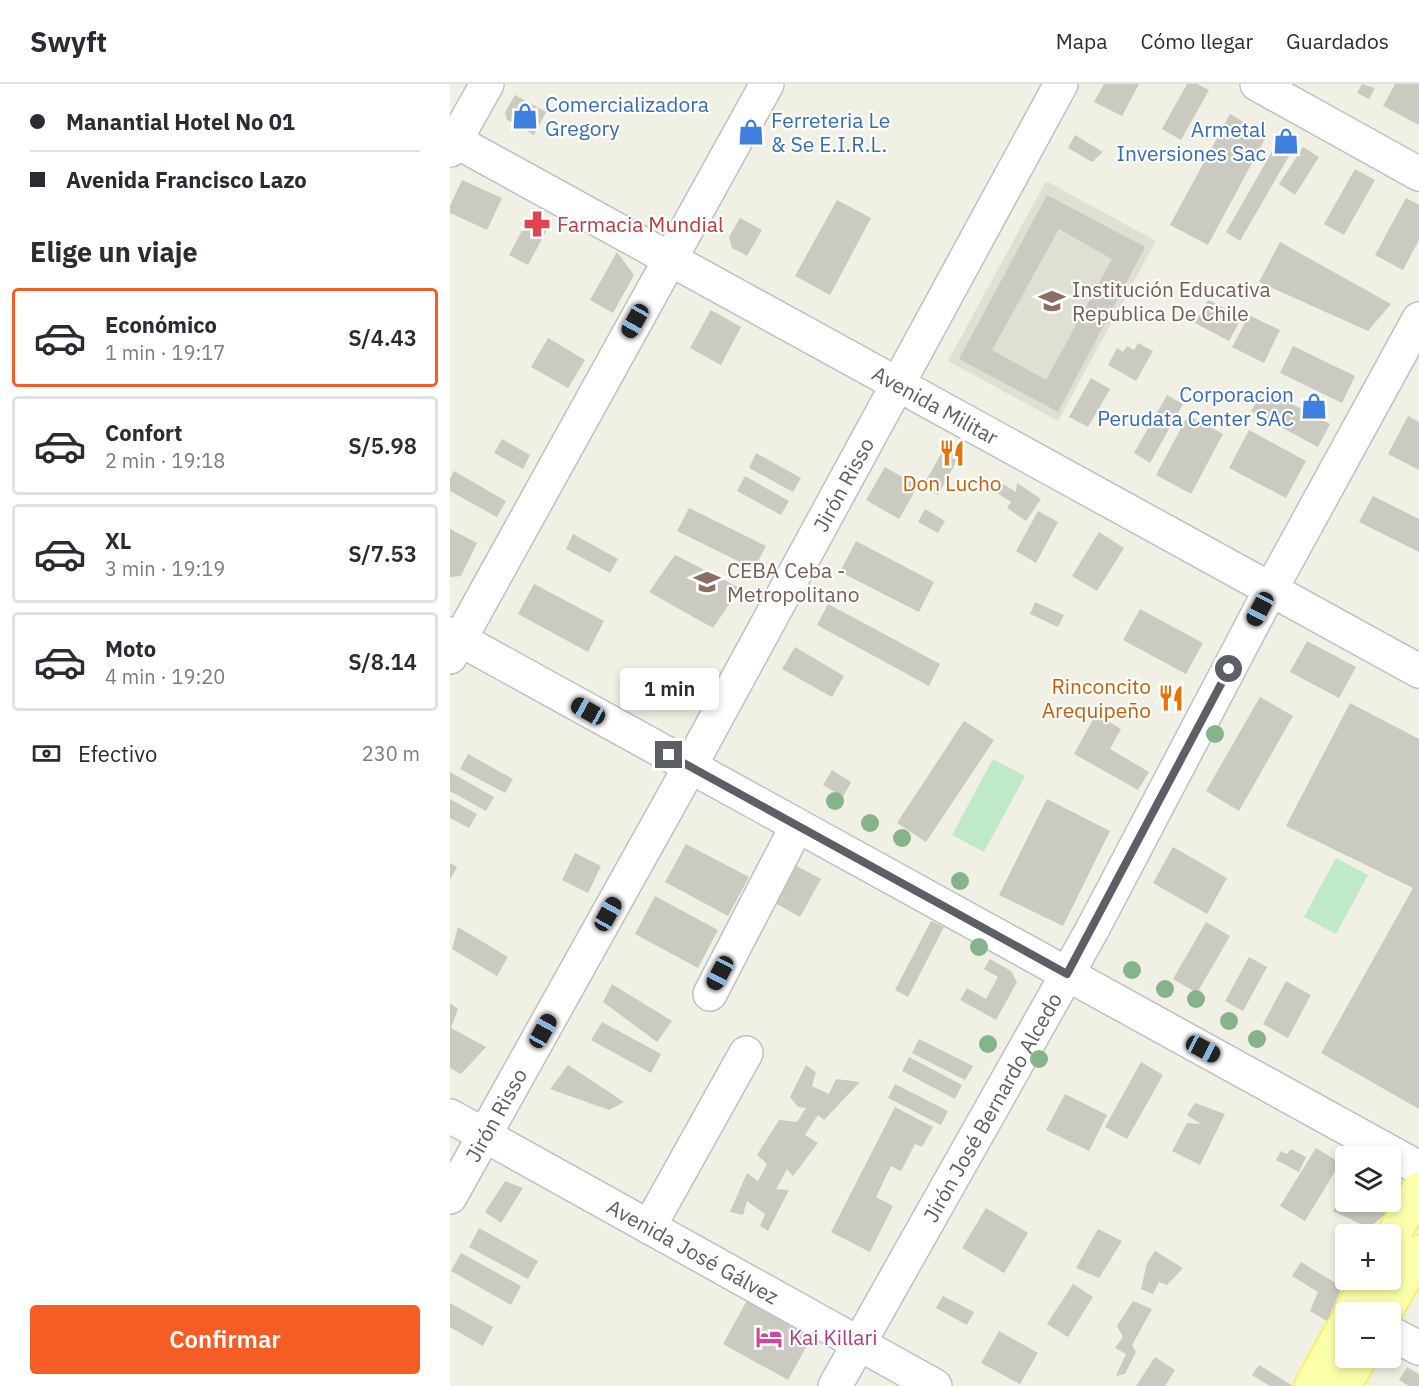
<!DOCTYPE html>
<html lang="es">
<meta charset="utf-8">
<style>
body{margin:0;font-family:"IBM Plex Sans",sans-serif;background:#f2f2f3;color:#2b2b33;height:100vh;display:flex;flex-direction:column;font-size:22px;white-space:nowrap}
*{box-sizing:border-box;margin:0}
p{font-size:20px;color:#7c7c81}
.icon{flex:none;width:33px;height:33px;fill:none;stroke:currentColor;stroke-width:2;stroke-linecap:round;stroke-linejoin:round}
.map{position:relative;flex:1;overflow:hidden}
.drawer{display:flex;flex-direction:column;background:#fff;width:450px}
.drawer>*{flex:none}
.hud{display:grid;align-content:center;height:132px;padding:0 30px;background:#fff}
.tools{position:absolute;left:885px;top:1062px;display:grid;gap:12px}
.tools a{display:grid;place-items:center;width:66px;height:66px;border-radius:6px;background:#fff;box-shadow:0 3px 9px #0003;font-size:30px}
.end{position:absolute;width:27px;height:27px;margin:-14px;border:8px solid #5c5f66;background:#fff;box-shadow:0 0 0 3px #fff}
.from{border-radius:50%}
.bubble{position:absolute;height:42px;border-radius:6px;background:#fff;box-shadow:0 3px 9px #0003;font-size:20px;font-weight:600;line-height:42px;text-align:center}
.car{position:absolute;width:18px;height:36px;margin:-18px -9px;border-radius:8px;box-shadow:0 0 4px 2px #0007;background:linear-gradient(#222 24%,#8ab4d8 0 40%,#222 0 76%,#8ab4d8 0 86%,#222 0)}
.hud b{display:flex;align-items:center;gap:21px;height:57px;font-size:22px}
.hud b+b{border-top:2px solid #e1e1e2}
.hud i{width:15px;height:15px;background:#2b2b33}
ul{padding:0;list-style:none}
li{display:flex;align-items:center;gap:18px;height:99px;margin:0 12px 9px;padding:0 18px;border:3px solid #e1e1e2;border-radius:6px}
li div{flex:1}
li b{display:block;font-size:22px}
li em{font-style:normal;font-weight:600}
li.active{border-color:#f65d24}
li>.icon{width:54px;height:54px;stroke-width:1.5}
h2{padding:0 30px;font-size:27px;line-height:72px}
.pay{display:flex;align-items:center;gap:15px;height:66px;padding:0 30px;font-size:22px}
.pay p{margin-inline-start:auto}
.primary-button{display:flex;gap:12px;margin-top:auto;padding:12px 30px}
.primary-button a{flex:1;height:69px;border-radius:6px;background:#f65d24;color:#fff;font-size:24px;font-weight:600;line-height:69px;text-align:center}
header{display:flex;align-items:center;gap:36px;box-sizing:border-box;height:84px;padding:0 30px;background:#fff;border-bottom:2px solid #e1e1e2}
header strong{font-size:28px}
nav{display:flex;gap:33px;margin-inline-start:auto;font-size:21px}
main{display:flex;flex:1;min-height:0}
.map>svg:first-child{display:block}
</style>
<header>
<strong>Swyft</strong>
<nav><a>Mapa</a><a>Cómo llegar</a><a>Guardados</a></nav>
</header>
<main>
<section class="drawer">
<div class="hud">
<b><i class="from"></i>Manantial Hotel No 01</b>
<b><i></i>Avenida Francisco Lazo</b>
</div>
<h2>Elige un viaje</h2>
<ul>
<li class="active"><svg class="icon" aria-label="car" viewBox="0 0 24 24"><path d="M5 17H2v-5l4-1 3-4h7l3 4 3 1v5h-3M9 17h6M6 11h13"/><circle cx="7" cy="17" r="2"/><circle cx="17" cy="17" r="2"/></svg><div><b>Económico</b><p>1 min · 19:17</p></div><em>S/4.43</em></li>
<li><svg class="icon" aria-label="car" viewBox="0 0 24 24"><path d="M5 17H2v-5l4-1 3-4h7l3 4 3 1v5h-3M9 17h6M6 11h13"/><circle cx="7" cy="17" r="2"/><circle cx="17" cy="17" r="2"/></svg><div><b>Confort</b><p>2 min · 19:18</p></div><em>S/5.98</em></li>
<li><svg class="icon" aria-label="car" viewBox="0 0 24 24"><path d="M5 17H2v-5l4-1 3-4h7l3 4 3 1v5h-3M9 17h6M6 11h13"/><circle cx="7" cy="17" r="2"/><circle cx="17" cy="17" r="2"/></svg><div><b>XL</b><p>3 min · 19:19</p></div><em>S/7.53</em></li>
<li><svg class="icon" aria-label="car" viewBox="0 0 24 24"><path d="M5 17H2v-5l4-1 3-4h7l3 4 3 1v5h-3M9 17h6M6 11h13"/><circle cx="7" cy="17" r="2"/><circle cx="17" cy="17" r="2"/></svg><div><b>Moto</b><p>4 min · 19:20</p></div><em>S/8.14</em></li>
</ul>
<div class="pay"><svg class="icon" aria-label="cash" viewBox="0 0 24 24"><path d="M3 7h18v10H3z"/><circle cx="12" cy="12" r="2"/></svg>Efectivo<p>230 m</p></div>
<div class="primary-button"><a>Confirmar</a></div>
</section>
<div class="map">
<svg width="969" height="1302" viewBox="0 0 969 1302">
<rect width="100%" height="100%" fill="#f0f0e4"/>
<path fill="#e0dfd3" d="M596 97 706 157 608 337 498 277Z"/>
<g fill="#bfe9c7">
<path d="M543 675 575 692 534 768 502 751Z"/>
<path d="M886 774 918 791 886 850 854 833Z"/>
</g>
<g fill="#cbcac1" fill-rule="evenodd">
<path d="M654 0H689L672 32 644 18Z"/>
<path d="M737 0H747L759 6 731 56 712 45Z"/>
<path d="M912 0 925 4 919 15 907 9Z"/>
<path d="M945 0H969V41L933 22Z"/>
<path d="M65 11 96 28 84 51 57 36 55 28Z"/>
<path d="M780 30 817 51 758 161 720 141Z"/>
<path d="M832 50 847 58 790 157 776 148Z"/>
<path d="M625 51 653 68 642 78 618 64Z"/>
<path d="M853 63 869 73 845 111 829 100Z"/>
<path d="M905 85 925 96 894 151 874 140Z"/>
<path d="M12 96 52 114 37 146 0 129V122Z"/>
<path d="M597 111 695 163 608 328 509 275ZM609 145 662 175 596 296 542 266Z"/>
<path d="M956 114 969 121V156L953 186 925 171Z"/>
<path d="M387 116 421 134 380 211 345 192Z"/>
<path d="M81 130 100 140 78 181 59 171Z"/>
<path d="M290 134 312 146 297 172 282 164 279 153Z"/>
<path d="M830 158 941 220 918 247 809 198Z"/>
<path d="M167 168 184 191 163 229 140 216Z"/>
<path d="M758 216 792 233 779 257 745 239Z"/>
<path d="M261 226 291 243 271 281 240 264Z"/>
<path d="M799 231 830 246 814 279 782 263Z"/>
<path d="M98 254 135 276 118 304 81 283Z"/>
<path d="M688 259 703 267 686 297 658 281 667 264 673 268 677 262 684 266Z"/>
<path d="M843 262 905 292 892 319 830 289Z"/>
<path d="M641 294 660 305 638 343 619 333Z"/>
<path d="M814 305 880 340 868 363 801 327Z"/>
<path d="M717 311 733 320 700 379 684 369Z"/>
<path d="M738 331 773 350 741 410 706 391Z"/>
<path d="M958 332 969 338V386L938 370Z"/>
<path d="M799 346 856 377 836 414 779 384Z"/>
<path d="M52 355 80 371 73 385 44 369Z"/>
<path d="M497 359 512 367 488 411 473 402Z"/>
<path d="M306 369 351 394 343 408 299 384Z"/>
<path d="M435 383 468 402 449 435 416 416Z"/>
<path d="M4 387 56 417 47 433 0 407V395Z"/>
<path d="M295 392 339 417 331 431 287 407Z"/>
<path d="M567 399 591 415 576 437 557 424 561 418 547 409 553 400 566 408Z"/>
<path d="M923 412 969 435V468L909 438Z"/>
<path d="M239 424 316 462 304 485 227 447Z"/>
<path d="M475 425 495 437 488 449 468 438Z"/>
<path d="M588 427 608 438 586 479 566 467Z"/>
<path d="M0 445 27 459 11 492 0 493Z"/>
<path d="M649 448 674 464 647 507 622 492Z"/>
<path d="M123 450 168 475 160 489 116 465Z"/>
<path d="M406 457 484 498 469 528 390 488Z"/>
<path d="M225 471 290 504 263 544 199 508Z"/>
<path d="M84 500 154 537 138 568 68 530Z"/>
<path d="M585 518 614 531 608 543 580 530Z"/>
<path d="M378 520 490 580 479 602 367 541Z"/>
<path d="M690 525 753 559 736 590 673 556Z"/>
<path d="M857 557 906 583 889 614 840 588Z"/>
<path d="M345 563 394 592 382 613 332 585Z"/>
<path d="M810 613 843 632 789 727 756 707Z"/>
<path d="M900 619 969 655V1025L871 969 963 804 836 742Z"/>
<path d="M646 630 671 645 660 665 699 688 688 706 624 670Z"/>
<path d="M514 637 544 656 476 758 447 739Z"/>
<path d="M18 670 63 695 55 709 10 685Z"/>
<path d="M382 686 401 698 393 713 373 701Z"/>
<path d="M0 688 44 713 36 727 0 707Z"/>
<path d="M0 715 27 730 19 744 0 734Z"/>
<path d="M597 715 660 747 613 842 549 811Z"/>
<path d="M236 760 299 793 278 832 215 798Z"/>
<path d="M723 763 777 794 757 830 703 799Z"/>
<path d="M125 769 151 782 138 809 112 796Z"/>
<path d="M0 779 7 783 0 796Z"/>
<path d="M345 781 371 795 350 833 325 819Z"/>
<path d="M205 812 268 846 248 884 185 850Z"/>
<path d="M481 837 494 843 458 913 445 906Z"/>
<path d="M756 838 780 852 747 909 723 895Z"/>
<path d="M8 843 58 873 47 892 2 865Z"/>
<path d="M799 873 817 883 793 927 775 917Z"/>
<path d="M540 875 561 887 567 898 546 936 510 916 517 904 536 915 548 893 534 885Z"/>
<path d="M836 897 861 911 838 954 813 940Z"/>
<path d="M162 900 222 937 207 958 153 918Z"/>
<path d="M0 919 8 925 1 944 36 963 11 990 0 984Z"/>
<path d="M152 938 211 970 201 989 141 956Z"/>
<path d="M469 955 523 982 515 996 462 969Z"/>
<path d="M459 973 512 1001 505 1015 452 987Z"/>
<path d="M691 978 713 991 677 1055 655 1043Z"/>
<path d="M118 981 174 1018 159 1026 100 1005Z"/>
<path d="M356 981 366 988 362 1002 379 1010 386 995 410 998 374 1036 368 1031 355 1051 368 1059 343 1092 337 1085 326 1105 339 1106 318 1147 310 1142 315 1130 297 1117 293 1131 280 1128 297 1089 308 1097 317 1080 307 1071 329 1036 347 1038 356 1024 348 1023 340 1013Z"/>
<path d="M445 1000 498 1027 491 1041 438 1014Z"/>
<path d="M615 1010 657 1031 639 1067 596 1046Z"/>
<path d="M745 1019 775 1030 750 1081 722 1067 737 1039 751 1040 737 1031Z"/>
<path d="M445 1023 483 1043 472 1063 465 1060 451 1087 441 1082 426 1113 443 1122 420 1168 381 1148Z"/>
<path d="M866 1064 890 1079 855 1137 830 1122Z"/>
<path d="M841 1065 856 1073 849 1088 826 1076 831 1067 837 1070Z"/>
<path d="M55 1097 73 1104 51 1139 35 1128Z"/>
<path d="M896 1110V1118H941V1125L919 1144 883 1127Z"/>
<path d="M536 1124 578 1149 554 1189 512 1164Z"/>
<path d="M29 1144 88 1177 78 1195 19 1163Z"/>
<path d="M648 1145 672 1157 649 1194 626 1184Z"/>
<path d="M705 1167 733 1184 717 1201 709 1198 703 1210 691 1205 697 1179Z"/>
<path d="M11 1169 71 1202 61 1221 1 1187Z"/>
<path d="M851 1178 892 1203 877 1237 860 1227 868 1208 842 1192Z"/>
<path d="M623 1200 643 1213 618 1253 597 1240Z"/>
<path d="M300 1211 365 1247 338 1296 273 1260Z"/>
<path d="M493 1212 524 1228 517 1241 486 1224Z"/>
<path d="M683 1217 702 1225 682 1261 686 1268 675 1290 666 1292 676 1270 665 1264 673 1253 667 1242Z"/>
<path d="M0 1219 43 1243 33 1262 0 1243Z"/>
<path d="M549 1247 588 1269 570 1300 531 1279Z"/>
<path d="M705 1273 725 1286 715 1302H686Z"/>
<path d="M809 1281 843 1302H820L802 1291Z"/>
<path d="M957 1283 969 1290V1302H959L949 1296Z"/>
</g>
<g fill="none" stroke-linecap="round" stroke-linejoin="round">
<g stroke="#bec0c6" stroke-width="36">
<g id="minor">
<path d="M807 0 969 90"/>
<path id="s1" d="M0 54 969 587"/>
<path d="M0 66 37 0"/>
<path d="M0 550 969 1084"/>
<path d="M0 573 317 0"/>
<path d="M260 910 347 742"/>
<path id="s2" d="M0 1032 485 1302"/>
<path id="s3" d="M0 1113 226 708 611 0"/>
<path d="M199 1143 296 969"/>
<path d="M940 1249 969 1264"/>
<path id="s4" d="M385 1302 642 846 821 505 969 235"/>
</g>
</g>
<g stroke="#fced51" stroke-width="36">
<g id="major">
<path d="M940 1157 969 1105"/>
<path d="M901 1228 919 1196"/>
<path d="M935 1228 969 1168"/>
<path d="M861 1302 896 1239"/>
<path d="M894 1302 910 1274"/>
</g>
</g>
<use href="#minor" stroke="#fff" stroke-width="33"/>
<use href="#major" stroke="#fcffaa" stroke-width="33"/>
</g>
<g fill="#85b48b">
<circle cx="765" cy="650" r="9"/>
<circle cx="385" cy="717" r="9"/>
<circle cx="420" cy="739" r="9"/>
<circle cx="452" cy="754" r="9"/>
<circle cx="510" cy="797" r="9"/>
<circle cx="529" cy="863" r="9"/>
<circle cx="682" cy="886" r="9"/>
<circle cx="715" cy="905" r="9"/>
<circle cx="746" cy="915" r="9"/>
<circle cx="779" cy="937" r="9"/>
<circle cx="807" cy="955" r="9"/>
<circle cx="538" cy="960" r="9"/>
<circle cx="589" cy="975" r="9"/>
</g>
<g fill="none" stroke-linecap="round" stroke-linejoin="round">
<path stroke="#5c5f66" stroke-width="8" d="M219 671 617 890 779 585"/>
</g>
<defs>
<g id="shop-bare" transform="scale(2.07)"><path d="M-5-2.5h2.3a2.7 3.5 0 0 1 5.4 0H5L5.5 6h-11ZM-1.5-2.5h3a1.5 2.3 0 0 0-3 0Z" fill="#3f7fe0" stroke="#fff" stroke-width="2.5" paint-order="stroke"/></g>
<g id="pharmacy-bare" transform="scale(2.07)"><path d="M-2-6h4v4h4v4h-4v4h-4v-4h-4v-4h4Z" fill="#e0444e" stroke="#fff" stroke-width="2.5" paint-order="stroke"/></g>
<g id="school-bare" transform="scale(2.07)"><path d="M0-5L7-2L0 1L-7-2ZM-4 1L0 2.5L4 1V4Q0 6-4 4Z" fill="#8d6e63" stroke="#fff" stroke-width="2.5" paint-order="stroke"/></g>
<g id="restaurant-bare" transform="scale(2.07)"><path d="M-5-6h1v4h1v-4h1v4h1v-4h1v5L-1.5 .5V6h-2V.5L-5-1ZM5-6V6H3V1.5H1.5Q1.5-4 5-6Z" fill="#e8710a" stroke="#fff" stroke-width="2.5" paint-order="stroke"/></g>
<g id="hotel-bare" transform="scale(2.07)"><path d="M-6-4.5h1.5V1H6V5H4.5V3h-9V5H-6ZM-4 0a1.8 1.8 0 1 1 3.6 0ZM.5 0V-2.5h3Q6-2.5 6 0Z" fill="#d1479c" stroke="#fff" stroke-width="2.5" paint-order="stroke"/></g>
</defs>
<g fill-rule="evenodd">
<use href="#shop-bare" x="75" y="32"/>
<use href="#shop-bare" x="301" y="48"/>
<use href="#shop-bare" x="836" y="57"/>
<use href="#pharmacy-bare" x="87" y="140"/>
<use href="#school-bare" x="602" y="217"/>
<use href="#shop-bare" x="864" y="322"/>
<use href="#restaurant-bare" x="502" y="369"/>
<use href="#school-bare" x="257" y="498"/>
<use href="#restaurant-bare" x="721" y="614"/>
<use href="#hotel-bare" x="319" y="1253"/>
</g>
<g text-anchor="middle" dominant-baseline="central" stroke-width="4.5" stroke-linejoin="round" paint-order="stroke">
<g font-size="21" fill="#366cbe" stroke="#fff" text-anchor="start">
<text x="95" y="20">Comercializadora<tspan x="95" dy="24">Gregory</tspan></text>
<text x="321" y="36">Ferreteria Le<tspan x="321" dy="24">&amp; Se E.I.R.L.</tspan></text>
<text x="816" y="45" text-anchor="end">Armetal<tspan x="816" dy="24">Inversiones Sac</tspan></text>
<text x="844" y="310" text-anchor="end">Corporacion<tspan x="844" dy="24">Perudata Center SAC</tspan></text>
</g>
<g font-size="21" fill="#be3a42" stroke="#fff" text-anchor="start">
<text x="107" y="140">Farmacia Mundial</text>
</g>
<g font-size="21" fill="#785e54" stroke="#fff" text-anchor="start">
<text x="622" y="205">Institución Educativa<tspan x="622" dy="24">Republica De Chile</tspan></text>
<text x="277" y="486">CEBA Ceba -<tspan x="277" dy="24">Metropolitano</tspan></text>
</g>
<g font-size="21" fill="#5c5f66" stroke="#fff">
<text stroke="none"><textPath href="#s1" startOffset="554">Avenida Militar</textPath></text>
<text stroke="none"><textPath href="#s3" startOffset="814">Jirón Risso</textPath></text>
<text stroke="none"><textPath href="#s4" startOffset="320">Jirón José Bernardo Alcedo</textPath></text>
<text stroke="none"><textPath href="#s3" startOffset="94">Jirón Risso</textPath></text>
<text stroke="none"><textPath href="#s2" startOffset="278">Avenida José Gálvez</textPath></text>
</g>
<g font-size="21" fill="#c56008" stroke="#fff">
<text x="502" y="399">Don Lucho</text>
<text x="701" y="602" text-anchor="end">Rinconcito<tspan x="701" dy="24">Arequipeño</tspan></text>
</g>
<g font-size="21" fill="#b23c85" stroke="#fff" text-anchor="start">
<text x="339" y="1253">Kai Killari</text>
</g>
</g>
</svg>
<div class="tools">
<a><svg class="icon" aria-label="layers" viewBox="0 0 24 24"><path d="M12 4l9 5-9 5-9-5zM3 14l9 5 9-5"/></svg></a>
<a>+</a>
<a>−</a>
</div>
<i class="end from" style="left:779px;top:585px"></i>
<i class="end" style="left:219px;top:671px"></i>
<div class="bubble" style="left:170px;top:584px;width:99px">1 min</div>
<i class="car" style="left:185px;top:237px;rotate:209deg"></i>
<i class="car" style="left:810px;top:525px;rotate:208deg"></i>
<i class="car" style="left:138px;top:627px;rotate:299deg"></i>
<i class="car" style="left:158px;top:830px;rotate:29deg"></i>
<i class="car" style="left:270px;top:889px;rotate:208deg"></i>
<i class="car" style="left:93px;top:947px;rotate:29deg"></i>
<i class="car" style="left:753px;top:965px;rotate:118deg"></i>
</div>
</main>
